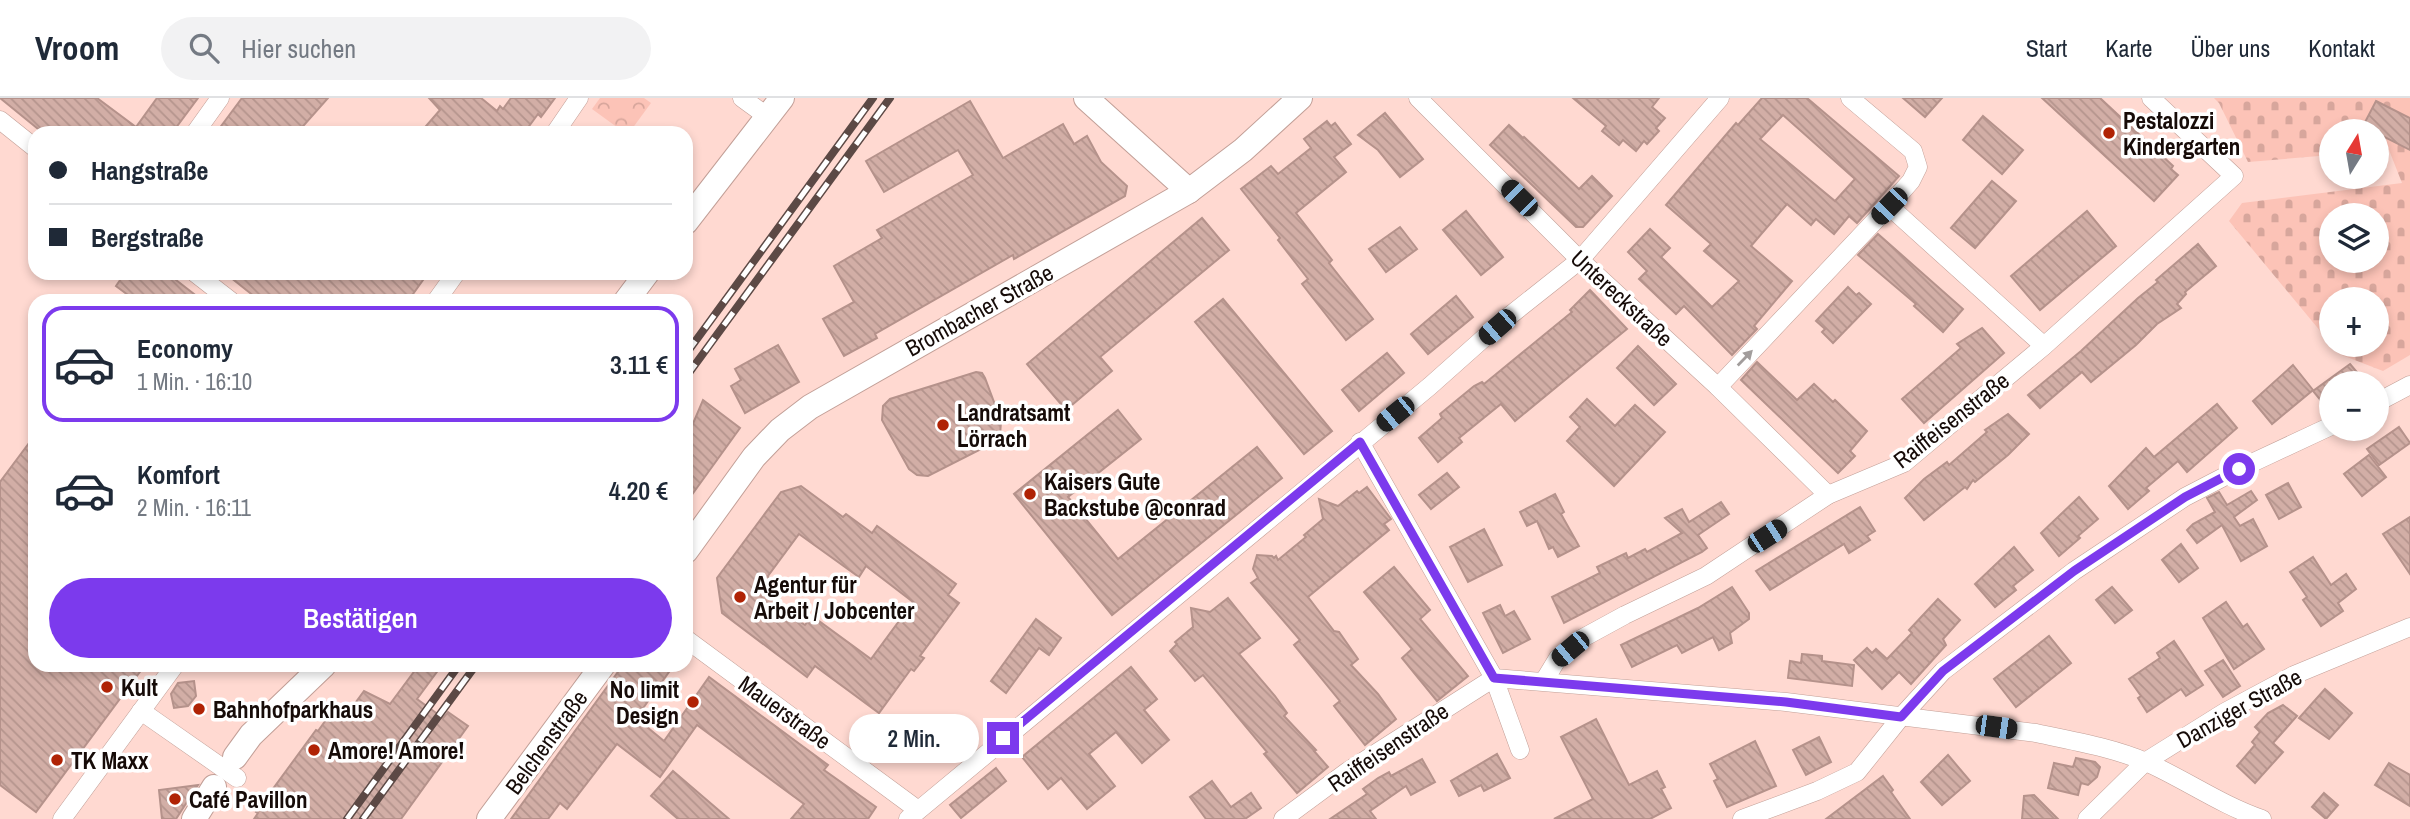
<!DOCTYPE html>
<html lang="de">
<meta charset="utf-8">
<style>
body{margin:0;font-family:"Archivo Narrow",sans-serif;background:#f2f2f3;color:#1f2937;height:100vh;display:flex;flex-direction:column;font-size:26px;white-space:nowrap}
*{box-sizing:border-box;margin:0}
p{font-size:23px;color:#747a83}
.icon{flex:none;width:38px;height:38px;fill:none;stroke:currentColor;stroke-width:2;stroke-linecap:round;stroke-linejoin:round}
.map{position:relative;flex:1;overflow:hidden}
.drawer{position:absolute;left:28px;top:196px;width:665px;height:378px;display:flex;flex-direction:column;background:#fff;border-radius:21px;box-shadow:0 4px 10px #0003}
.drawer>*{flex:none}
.guide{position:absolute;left:28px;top:28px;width:665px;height:154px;border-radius:21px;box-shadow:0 4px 10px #0003;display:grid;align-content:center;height:154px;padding:0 21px;background:#fff}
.needle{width:46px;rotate:11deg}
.tools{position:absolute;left:2319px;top:21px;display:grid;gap:14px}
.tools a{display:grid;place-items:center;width:70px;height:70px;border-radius:50%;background:#fff;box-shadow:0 4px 10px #0003;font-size:35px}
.end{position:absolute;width:32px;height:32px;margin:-16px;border:9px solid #7c3aed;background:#fff;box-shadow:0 0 0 4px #fff}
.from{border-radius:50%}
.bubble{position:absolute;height:49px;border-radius:24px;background:#fff;box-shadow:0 4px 10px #0003;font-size:23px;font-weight:600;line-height:49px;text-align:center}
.car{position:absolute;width:21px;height:42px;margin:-21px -10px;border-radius:9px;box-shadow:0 0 5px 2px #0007;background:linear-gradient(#222 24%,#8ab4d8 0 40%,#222 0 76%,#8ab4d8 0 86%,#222 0)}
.guide b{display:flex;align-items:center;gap:24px;height:66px;font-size:26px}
.guide b+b{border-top:2px solid #e0e1e3}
.guide i{width:18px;height:18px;background:#1f2937}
ul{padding:12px 0 0;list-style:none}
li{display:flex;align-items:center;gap:21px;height:116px;margin:0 14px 10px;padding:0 7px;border:4px solid transparent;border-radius:21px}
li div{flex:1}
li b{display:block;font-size:26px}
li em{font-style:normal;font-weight:600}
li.on{border-color:#7c3aed}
li>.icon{width:63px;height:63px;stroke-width:1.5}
.primary-button{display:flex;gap:14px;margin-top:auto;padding:14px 21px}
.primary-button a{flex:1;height:80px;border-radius:42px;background:#7c3aed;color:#fff;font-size:28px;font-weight:600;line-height:80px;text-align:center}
header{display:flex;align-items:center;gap:42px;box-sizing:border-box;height:98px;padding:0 35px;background:#fff;border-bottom:2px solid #e0e1e3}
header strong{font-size:33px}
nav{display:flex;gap:38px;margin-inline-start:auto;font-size:24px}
.search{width:490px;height:63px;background:#f2f2f3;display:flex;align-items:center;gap:18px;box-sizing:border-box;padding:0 24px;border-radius:38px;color:#747a83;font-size:26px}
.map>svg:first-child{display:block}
</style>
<header>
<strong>Vroom</strong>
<div class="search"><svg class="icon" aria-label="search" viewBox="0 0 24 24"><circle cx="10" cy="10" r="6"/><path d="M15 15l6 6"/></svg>Hier suchen</div>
<nav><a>Start</a><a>Karte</a><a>Über uns</a><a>Kontakt</a></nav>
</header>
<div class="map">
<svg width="2410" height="721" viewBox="0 0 2410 721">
<defs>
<pattern id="forest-crowns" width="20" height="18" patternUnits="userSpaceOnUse" patternTransform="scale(1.75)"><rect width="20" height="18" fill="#fcc3b7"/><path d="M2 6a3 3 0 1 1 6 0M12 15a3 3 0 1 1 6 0" fill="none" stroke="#d7a69c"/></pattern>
<pattern id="cemetery-stones" width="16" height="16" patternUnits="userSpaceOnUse" patternTransform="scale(1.75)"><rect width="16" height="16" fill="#fcc3b7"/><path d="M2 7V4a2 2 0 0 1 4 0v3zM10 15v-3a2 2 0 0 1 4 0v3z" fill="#d7a69c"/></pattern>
<pattern id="building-back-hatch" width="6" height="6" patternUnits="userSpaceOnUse" patternTransform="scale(1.75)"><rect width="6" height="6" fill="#d2aea6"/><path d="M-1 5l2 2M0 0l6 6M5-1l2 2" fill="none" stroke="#b4948d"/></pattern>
</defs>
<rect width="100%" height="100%" fill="#ffd9d1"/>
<path fill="url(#forest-crowns)" d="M600 0H644L651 5 629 35H625L592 11Z"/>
<path fill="url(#cemetery-stones)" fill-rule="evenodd" d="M2214 0H2410V257L2383 273 2339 256 2332 247H2376V201H2331V246L2229 123 2242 105 2402 85 2389 52 2377 53 2376 33H2331V57L2248 64 2219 5ZM2331 117H2376V163H2331Z"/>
<g fill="url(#building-back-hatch)" stroke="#b5928b" stroke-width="2" fill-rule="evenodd">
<path d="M0 0H97L136 29 157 0H198L172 35H43Z"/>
<path d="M242 0H328L297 35H216Z"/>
<path d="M429 0H481L497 13 500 8 503 11 511 0H555L541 19 538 16 524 35H420L440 12Z"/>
<path d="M1573 0H1659L1652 9 1665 20 1656 30 1659 33 1647 46 1644 43 1636 53 1623 42 1619 47 1602 33 1606 28Z"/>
<path d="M1762 0H1807L1899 78 1857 125 1849 118 1834 136 1816 121 1811 127 1787 106 1751 148 1792 183 1754 228 1757 231 1732 257 1684 208 1676 216 1639 181 1647 173 1628 154 1650 131 1670 150 1661 159 1712 209 1739 183 1704 153 1711 146 1666 107 1736 25 1738 27ZM1783 17 1855 81 1835 103 1760 41Z"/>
<path d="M1903 0H1942L1925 19Z"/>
<path d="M2042 0H2100L2173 68 2171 71 2178 77 2154 103Z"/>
<path d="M970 3 1003 60 1063 26 1074 46 1087 38 1101 64 1127 88 1125 98 1014 161 1013 157 875 236 877 240 844 258 823 221 854 204 834 168 882 140 877 132 973 77 958 52 884 94 866 63Z"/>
<path d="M2376 3 2410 20V52L2363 28Z"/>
<path d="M1385 15 1423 61 1400 79 1378 52 1358 37Z"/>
<path d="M1983 18 2023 52 2002 76 1963 42Z"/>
<path d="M1327 23 1331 28 1335 25 1351 46 1334 59 1346 74 1296 115 1332 162 1329 165 1373 221 1346 242 1302 186 1308 181 1278 142 1280 140 1241 91 1271 68 1278 76 1311 50 1304 41Z"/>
<path d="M1509 27 1523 40 1524 39 1579 91 1592 78 1612 98 1583 129H1576L1490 47Z"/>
<path d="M1992 83 2016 103 1975 150 1951 130Z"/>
<path d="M1466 113 1503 159 1481 177 1443 132Z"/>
<path d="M2087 113 2116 148 2040 212 2011 178Z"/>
<path d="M1202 120 1229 152 1100 259 1112 273 1066 312 1027 266Z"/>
<path d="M1400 129 1417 151 1386 174 1369 151Z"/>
<path d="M1878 136 1963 211 1943 234 1914 208 1916 206 1858 157Z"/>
<path d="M2198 146 2216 168 2185 194 2186 196 2177 206 2181 210 2157 226 2136 247 2091 284 2082 274 2040 310 2028 297 2081 253 2138 200 2158 184 2156 182Z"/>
<path d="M125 175H167L203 203H136L116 188Z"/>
<path d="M225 175H428L408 203H260Z"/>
<path d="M1848 189 1856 197 1859 195 1871 206 1833 245 1822 234 1825 231 1816 223Z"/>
<path d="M1590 192 1627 231 1515 323 1501 306 1459 340 1462 344 1438 364 1419 340 1442 320 1440 316 1474 288 1482 284 1484 286 1572 214 1570 212Z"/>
<path d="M1456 198 1473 219 1428 256 1411 236Z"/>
<path d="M1223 201 1332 333 1304 356 1195 224Z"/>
<path d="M1982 230 2004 255 1924 325 1902 301 1961 250 1957 246Z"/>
<path d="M778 247 799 284 745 315 731 288 741 282 735 271Z"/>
<path d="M1638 248 1676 286 1654 307 1617 270Z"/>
<path d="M1387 255 1404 275 1359 313 1342 292Z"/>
<path d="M1757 264 1797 302 1814 286 1833 304 1835 302 1867 333 1850 353 1855 358 1838 375 1741 282Z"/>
<path d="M2350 266 2366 285H2331V315L2313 293Z"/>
<path d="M2293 267 2313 292 2272 326 2253 303Z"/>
<path d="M976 274 982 275 985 280 1001 323 1000 338 997 343 928 378 917 377 909 371 882 322 883 308 890 301Z"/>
<path d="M1587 301 1615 328 1635 307 1665 334 1614 388 1567 343 1580 329 1570 319Z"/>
<path d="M703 302 740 330 686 405V342Z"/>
<path d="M2217 306 2237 330 2187 374 2178 363 2146 390 2149 393 2128 411 2109 388 2146 350 2154 359Z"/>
<path d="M1118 312 1141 341 1068 399 1118 461 1257 349 1282 380 1112 517 1014 396Z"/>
<path d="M2008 316 2029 336 2008 357 1975 384 1973 382 1967 391 1965 389 1924 422 1905 400 1924 381 1947 364 1949 367 1987 334 1985 332Z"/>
<path d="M2399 329 2410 345 2379 367 2367 351Z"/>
<path d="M35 337V567H145L36 714 0 687V384Z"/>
<path d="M2369 357 2386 379 2362 398 2344 376Z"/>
<path d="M1447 375 1459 389 1431 411 1419 397Z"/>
<path d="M2288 385 2301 409 2279 421 2266 397Z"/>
<path d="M801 388 843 419 846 416 872 435 877 428 956 486 948 497 959 505 920 558 924 560 914 573 911 571 879 615 815 568 807 579 722 515 717 480 781 394ZM799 436 859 479 866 468 913 504 871 561 812 518 805 527 776 508 768 478Z"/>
<path d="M1367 389 1391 421 1384 426 1389 432 1308 499 1334 533 1339 534 1358 561 1351 567 1378 596 1396 621 1365 647 1334 608 1340 603 1294 547 1300 542 1251 485 1258 480 1253 471 1257 457 1272 458 1274 460 1276 458 1278 462 1306 439 1304 437 1323 421 1319 401 1338 408 1357 393 1359 395Z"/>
<path d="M2251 393 2257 402 2234 419 2240 428 2253 421 2267 448 2241 463 2222 427 2197 445 2187 432 2193 426 2215 414 2207 400 2219 394 2227 407Z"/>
<path d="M1555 396 1564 414 1561 416 1579 448 1558 459 1553 449 1549 451 1537 423 1527 428 1520 414Z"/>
<path d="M2079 399 2098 421 2078 438 2080 440 2059 458 2041 435Z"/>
<path d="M1721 404 1729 416 1698 437 1707 450 1702 454 1564 525 1552 499 1600 475 1597 469 1626 455 1628 460 1645 451 1647 454 1682 435 1665 420 1682 411 1689 424Z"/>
<path d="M1860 409 1875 433 1867 438 1870 442 1849 455 1844 446 1770 492 1756 473Z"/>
<path d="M2410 419V476L2383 436Z"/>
<path d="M1484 431 1502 467 1468 484 1450 449Z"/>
<path d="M2181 446 2198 470 2179 484 2162 462Z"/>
<path d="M2014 449 2033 472 2013 488 2016 492 1995 509 1975 486Z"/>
<path d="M2313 459 2331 487 2346 476 2356 491 2338 505 2343 513 2321 528 2303 502 2307 499 2290 474Z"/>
<path d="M1394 469 1430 512 1420 521 1468 578 1437 603 1402 560 1412 551 1364 494Z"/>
<path d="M1732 489 1749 515V521L1730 535 1732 545 1719 552 1713 539 1682 555 1677 547 1632 569 1621 547 1698 510Z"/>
<path d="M2112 489 2132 512 2115 525 2096 502Z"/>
<path d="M1228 500 1260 540 1239 556 1275 598 1287 615 1284 618 1316 652 1314 653 1328 669 1297 695 1264 656 1267 654 1203 577 1195 583 1170 553 1177 546 1175 544 1193 529 1191 510 1210 514Z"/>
<path d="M1938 501 1960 522 1943 541 1946 547 1911 586 1899 574 1882 591 1854 562 1867 550 1872 555 1876 551 1887 561 1912 535 1909 532Z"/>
<path d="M2226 504 2243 529 2247 526 2264 551 2234 571 2203 520Z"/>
<path d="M1500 507 1505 518 1514 513 1530 541 1503 555 1483 515Z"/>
<path d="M1036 521 1061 540 1049 557 1039 550 1006 595 991 583Z"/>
<path d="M2049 538 2071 565 2016 609 1994 581Z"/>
<path d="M2174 543 2203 587 2186 598 2181 591 2147 614 2138 600 2141 598 2129 581 2160 560 2157 555Z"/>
<path d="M1802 556 1822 558V563L1854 567 1852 588 1788 580 1790 563 1801 565Z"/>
<path d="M2223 562 2240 588 2223 599 2205 573Z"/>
<path d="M419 567H442L417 601 443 620 448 614 468 628 401 721H254L258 715 256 714 316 632 318 633 331 615 342 623 364 593 390 606Z"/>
<path d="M623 567H674L636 620 664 643 709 579 828 667 824 672 876 709 868 721H791L804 706 697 627 660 679 617 646 567 711 560 705 548 721H511Z"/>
<path d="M1131 569 1157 601 1144 612 1169 642 1142 665 1116 634 1089 656 1115 688 1087 711 1061 680 1048 691 1022 659Z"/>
<path d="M194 583 196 598 188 608 174 610 171 596 178 585Z"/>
<path d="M2325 591 2352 615 2329 641 2299 620Z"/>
<path d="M2283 607 2297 618 2273 645 2283 654 2255 685 2237 668 2255 647 2252 644 2260 634 2255 629 2268 615Z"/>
<path d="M1596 621 1629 687 1657 673 1665 689 1661 691 1671 710 1650 721H1554L1593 701 1561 639Z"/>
<path d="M1819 639 1831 664 1806 677 1793 652Z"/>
<path d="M1755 643 1776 688 1727 709 1714 683 1718 681 1710 666Z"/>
<path d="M1497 656 1510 680 1484 693 1481 687 1459 698 1451 683Z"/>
<path d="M1948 657 1970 683 1942 707 1921 684Z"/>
<path d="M2076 660 2095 664 2100 669 2097 679 2088 687 2081 685 2078 697 2048 690 2054 665 2073 669Z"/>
<path d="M1422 661 1435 684 1411 697 1406 688 1370 713 1376 721H1330L1367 696 1363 691 1378 680 1389 674 1391 678Z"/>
<path d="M2389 665 2410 677V708L2375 687Z"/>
<path d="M996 670 1006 683 961 720 950 707Z"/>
<path d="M673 673 729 721H678L651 698Z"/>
<path d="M1883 678 1893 692 1891 694 1910 721H1826Z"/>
<path d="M1212 683 1231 709 1251 695 1261 710 1245 721H1206L1190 699Z"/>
<path d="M198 687 176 721H162L159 692Z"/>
<path d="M2324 695 2338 707 2326 721 2312 709Z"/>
<path d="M2034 697 2058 721H2022L2024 698Z"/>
</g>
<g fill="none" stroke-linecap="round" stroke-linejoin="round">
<g stroke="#c29f97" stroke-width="19">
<g id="street">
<path d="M742 0 768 19"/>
<path d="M1418 0 1580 162 1718 289 1828 397"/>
<path d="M1850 0 1913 53 1918 69 1911 83 1889 108 2044 248"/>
<path d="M0 22 35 50"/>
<path d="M195 35 220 0"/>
<path d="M555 35 579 0"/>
<path d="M195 175 231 203"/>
<path d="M436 203 456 175"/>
<path d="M1718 289 1889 108"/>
<path d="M2376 305 2410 287"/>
<path d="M1360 344 1494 580 1786 604 2036 635C2072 643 2111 649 2146 664 2186 682 2221 707 2262 721"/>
<path d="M686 541 918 712"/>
<path d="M1544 583 1558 560 1581 541 1625 517 1706 478 1828 397 1904 365 2044 248 2234 78 2151 0"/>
<path d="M141 613 237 680"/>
<path d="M62 721 175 567"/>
<path d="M908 721 1430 288 1503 223 1580 162 1720 0"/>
<path d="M1283 721 1348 673 1494 580 1520 652"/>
<path d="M1742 721 1817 693 1857 674 1901 619 1943 573 2074 473 2185 399 2239 371 2331 328"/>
<path d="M2087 721 2145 664 2225 614 2294 577 2410 529"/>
</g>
</g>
<g stroke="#c29f97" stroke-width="26">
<g id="secondary">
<path d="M1086 0 1189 93"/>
<path d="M686 124 782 0"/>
<path d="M626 203 647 175"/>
<path d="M686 453 754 359 780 332 810 309 1189 93 1243 52 1300 0"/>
<path d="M235 659 251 637 324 567"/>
<path d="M194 721 214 689"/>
<path d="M489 721 603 567"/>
</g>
</g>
<use href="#street" stroke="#fff" stroke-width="18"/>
<use href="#secondary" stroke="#fff" stroke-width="24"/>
<g stroke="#5c4945" stroke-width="8">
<g id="rail">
<path d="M686 256 873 0"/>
<path d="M686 279 890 0"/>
<path d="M347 721 459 567"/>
<path d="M363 721 476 567"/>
</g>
</g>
<use href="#rail" stroke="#fff" stroke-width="5" stroke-dasharray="16" stroke-linecap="butt"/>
</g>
<defs><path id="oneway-solid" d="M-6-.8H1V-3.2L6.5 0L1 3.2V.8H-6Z" transform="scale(1.75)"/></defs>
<use fill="#a29d9c" href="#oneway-solid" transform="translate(1745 260) rotate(-46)"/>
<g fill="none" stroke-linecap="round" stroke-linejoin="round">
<path stroke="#7c3aed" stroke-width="9" d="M1003 640 1360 344 1494 580 1786 604 1901 619 1943 573 2074 473 2185 399 2239 371"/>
</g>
<g fill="#b02305" stroke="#fff" stroke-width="2.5">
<circle cx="2109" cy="35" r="7"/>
<circle cx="943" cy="327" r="7"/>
<circle cx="1030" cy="396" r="7"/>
<circle cx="740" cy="499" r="7"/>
<circle cx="107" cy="589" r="7"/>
<circle cx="693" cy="604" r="7"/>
<circle cx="199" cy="611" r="7"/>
<circle cx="314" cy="652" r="7"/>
<circle cx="57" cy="662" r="7"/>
<circle cx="175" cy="701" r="7"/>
</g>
<g text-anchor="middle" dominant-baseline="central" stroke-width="7" stroke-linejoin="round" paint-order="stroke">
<g font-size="23" font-weight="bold" fill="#160b08" stroke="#fff" text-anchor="start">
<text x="2123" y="22">Pestalozzi<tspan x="2123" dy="26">Kindergarten</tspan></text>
<text x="957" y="314">Landratsamt<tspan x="957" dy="26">Lörrach</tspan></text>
<text x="1044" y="383">Kaisers Gute<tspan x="1044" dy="26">Backstube @conrad</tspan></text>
<text x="754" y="486">Agentur für<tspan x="754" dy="26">Arbeit / Jobcenter</tspan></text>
<text x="121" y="589">Kult</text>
<text x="679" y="591" text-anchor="end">No limit<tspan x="679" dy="26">Design</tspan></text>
<text x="213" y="611">Bahnhofparkhaus</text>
<text x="328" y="652">Amore! Amore!</text>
<text x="71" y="662">TK Maxx</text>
<text x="189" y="701">Café Pavillon</text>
</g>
<g font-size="23" fill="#160b08" stroke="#fff">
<text transform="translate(1622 200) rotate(43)">Untereckstraße</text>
<text transform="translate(979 212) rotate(-29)">Brombacher Straße</text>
<text transform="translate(1951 322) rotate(-38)">Raiffeisenstraße</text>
<text transform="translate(2239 610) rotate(-29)">Danziger Straße</text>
<text transform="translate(785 614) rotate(36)">Mauerstraße</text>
<text transform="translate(546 644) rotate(-54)">Belchenstraße</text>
<text transform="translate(1388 649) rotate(-34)">Raiffeisenstraße</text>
</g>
</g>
</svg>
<div class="tools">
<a><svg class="needle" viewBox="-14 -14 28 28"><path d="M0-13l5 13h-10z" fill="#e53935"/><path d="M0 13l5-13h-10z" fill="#747a83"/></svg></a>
<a><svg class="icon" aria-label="layers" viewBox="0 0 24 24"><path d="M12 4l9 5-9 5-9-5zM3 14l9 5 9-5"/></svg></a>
<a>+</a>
<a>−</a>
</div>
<i class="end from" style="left:2239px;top:371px"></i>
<i class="end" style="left:1003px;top:640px"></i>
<div class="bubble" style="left:849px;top:616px;width:130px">2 Min.</div>
<i class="car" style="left:1519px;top:100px;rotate:315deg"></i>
<i class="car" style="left:1889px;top:108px;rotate:224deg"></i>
<i class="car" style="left:1497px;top:229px;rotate:229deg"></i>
<i class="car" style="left:1395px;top:316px;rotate:231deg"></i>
<i class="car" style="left:1767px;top:438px;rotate:57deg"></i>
<i class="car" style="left:1570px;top:551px;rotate:230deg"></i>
<i class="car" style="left:1996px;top:629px;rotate:98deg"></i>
<div class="guide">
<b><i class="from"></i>Hangstraße</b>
<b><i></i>Bergstraße</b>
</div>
<section class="drawer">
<ul>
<li class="on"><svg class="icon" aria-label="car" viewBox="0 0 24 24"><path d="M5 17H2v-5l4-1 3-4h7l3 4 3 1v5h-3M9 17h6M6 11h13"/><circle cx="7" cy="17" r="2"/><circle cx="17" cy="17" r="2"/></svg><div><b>Economy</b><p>1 Min. · 16:10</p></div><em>3.11 €</em></li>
<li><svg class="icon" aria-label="car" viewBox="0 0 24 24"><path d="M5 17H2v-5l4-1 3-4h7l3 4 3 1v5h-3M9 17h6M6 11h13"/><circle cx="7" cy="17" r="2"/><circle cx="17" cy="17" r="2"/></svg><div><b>Komfort</b><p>2 Min. · 16:11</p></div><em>4.20 €</em></li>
</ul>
<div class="primary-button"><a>Bestätigen</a></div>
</section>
</div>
